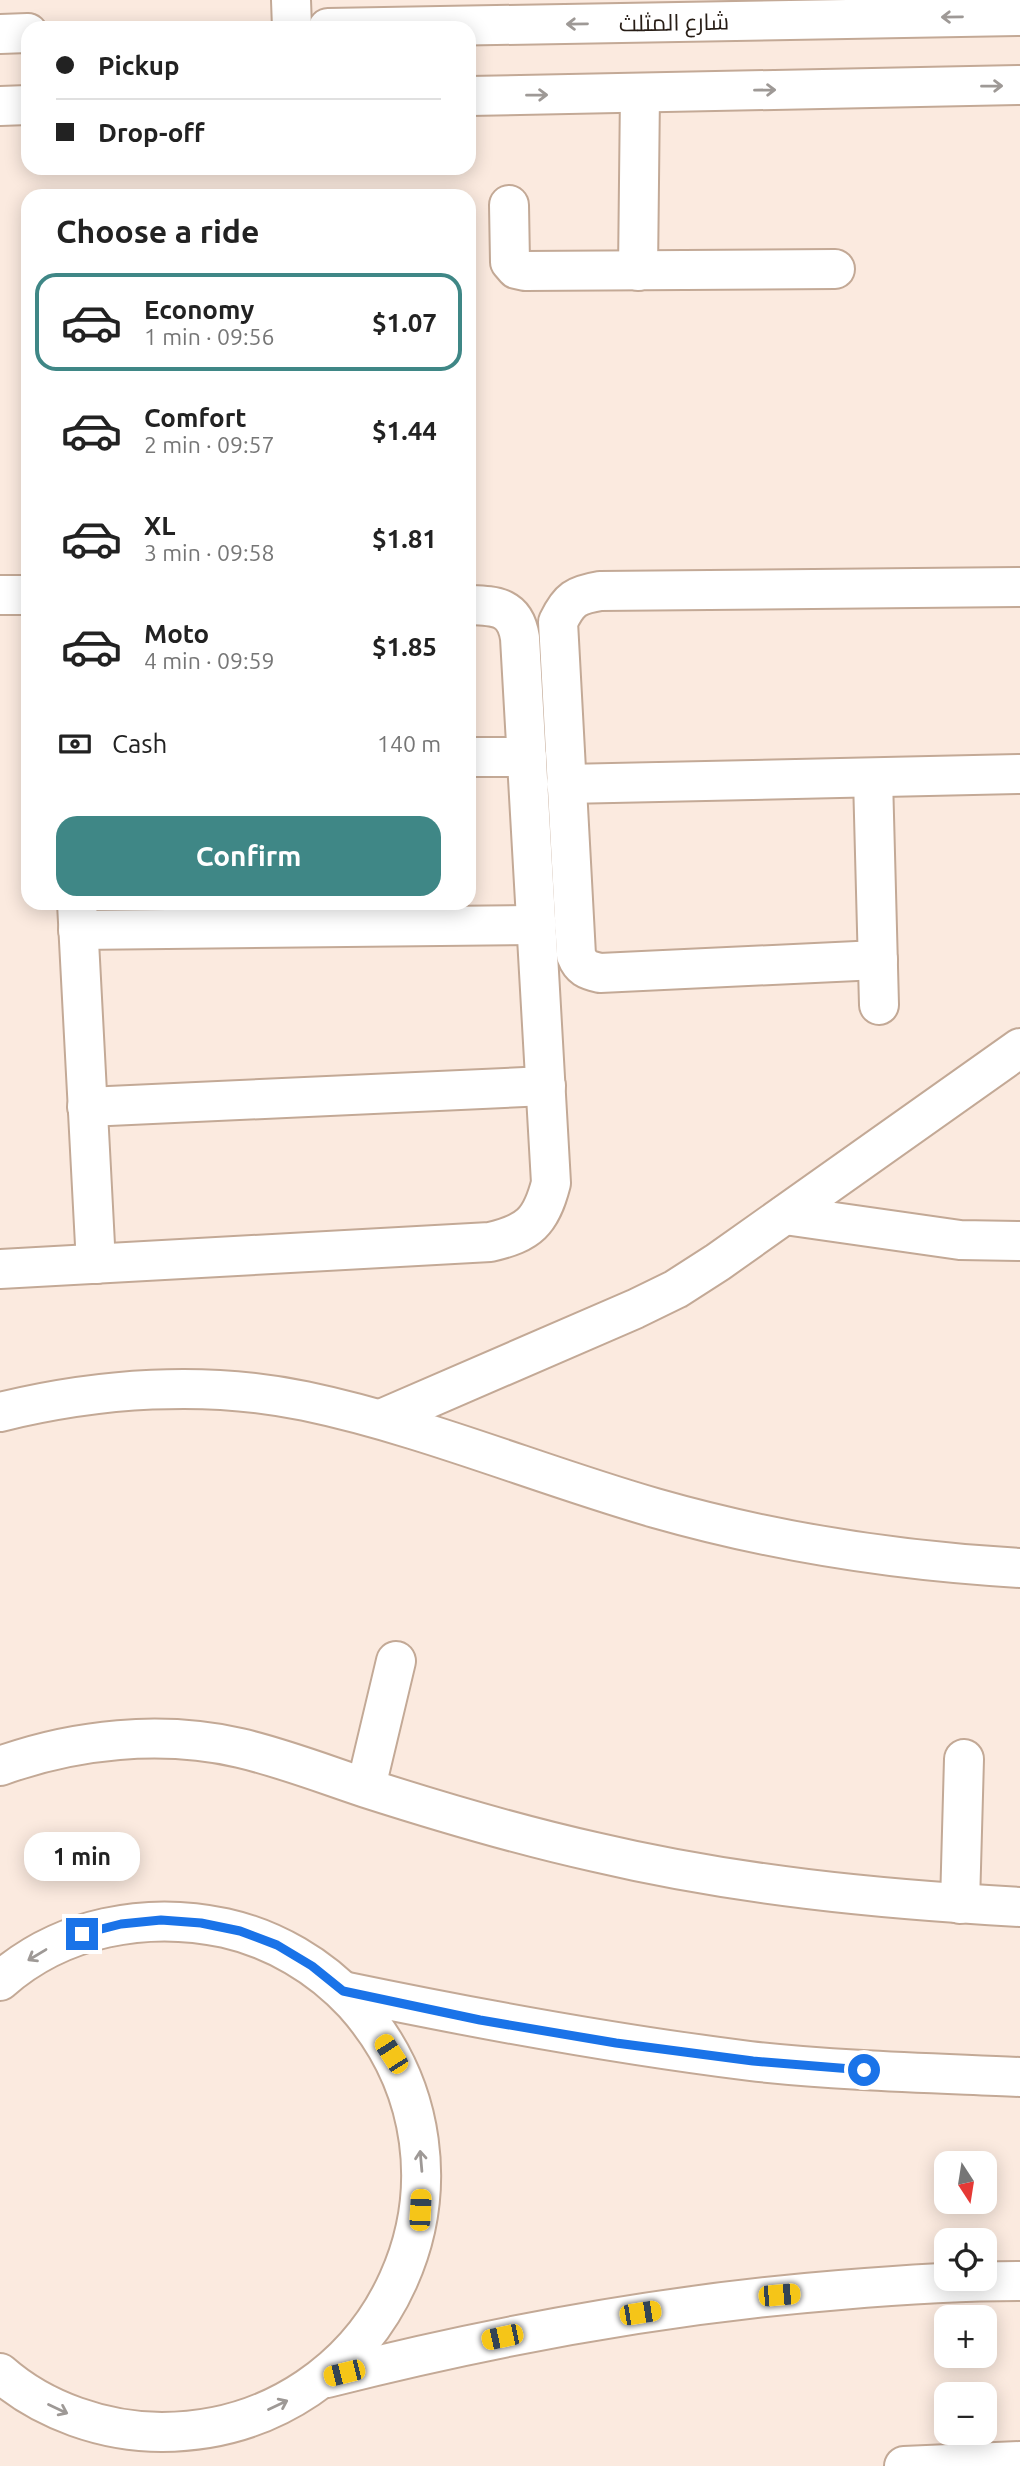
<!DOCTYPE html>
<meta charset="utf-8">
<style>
body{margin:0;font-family:Ubuntu,Cairo,sans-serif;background:#f2f2f2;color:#222;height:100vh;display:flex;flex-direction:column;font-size:26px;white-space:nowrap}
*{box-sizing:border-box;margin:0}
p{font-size:23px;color:#767676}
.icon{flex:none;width:38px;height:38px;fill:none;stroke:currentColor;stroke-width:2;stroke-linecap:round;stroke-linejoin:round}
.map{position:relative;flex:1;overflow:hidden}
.sheet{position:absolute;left:21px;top:189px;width:455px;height:721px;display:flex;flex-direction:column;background:#fff;border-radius:21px;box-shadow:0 4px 18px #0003}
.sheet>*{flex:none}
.top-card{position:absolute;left:21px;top:21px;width:455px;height:154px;border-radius:21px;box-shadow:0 4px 18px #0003;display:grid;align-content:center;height:154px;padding:0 35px;background:#fff}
.needle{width:46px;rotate:168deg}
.fabs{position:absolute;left:934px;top:2151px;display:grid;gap:14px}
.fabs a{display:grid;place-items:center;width:63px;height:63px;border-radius:14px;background:#fff;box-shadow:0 4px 18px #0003;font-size:35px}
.end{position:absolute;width:32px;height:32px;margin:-16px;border:9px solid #1a73e8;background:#fff;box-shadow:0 0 0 4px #fff}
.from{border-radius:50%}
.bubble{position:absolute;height:49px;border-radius:21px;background:#fff;box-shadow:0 4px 18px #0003;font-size:23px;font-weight:600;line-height:49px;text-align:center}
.car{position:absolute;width:21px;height:42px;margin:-21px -10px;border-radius:9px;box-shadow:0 0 5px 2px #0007;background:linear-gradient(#f5c518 24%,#345 0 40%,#f5c518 0 76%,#345 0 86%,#f5c518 0)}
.top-card b{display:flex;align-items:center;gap:24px;height:66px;font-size:26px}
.top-card b+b{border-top:2px solid #e0e0e0}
.top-card i{width:18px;height:18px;background:#222}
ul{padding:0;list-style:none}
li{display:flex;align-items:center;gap:21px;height:98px;margin:0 14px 10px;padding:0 21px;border:4px solid transparent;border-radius:21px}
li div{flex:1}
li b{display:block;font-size:26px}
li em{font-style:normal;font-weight:600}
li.active{border-color:#3f8786}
li>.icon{width:63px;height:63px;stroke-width:1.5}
h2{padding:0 35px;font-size:32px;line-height:84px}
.pay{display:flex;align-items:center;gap:18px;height:77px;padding:0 35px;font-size:26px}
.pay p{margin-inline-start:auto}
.primary-button{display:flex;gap:14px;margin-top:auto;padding:14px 35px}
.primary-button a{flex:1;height:80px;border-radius:21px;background:#3f8786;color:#fff;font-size:28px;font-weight:600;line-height:80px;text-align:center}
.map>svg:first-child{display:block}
</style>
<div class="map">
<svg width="1020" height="2466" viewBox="0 0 1020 2466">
<rect width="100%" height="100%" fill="#fbeadf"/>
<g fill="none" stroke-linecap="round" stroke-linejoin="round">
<g stroke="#c3a996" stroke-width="42">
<g id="minor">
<path d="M291 0 292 28"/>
<path d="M328 28 1020 16"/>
<path d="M0 34 28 33"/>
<path d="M469 96 1020 85"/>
<path d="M0 106 28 105"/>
<path d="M509 205 510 262 516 269 525 271 835 269"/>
<path d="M638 271 640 93"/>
<path d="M0 595H28"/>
<path d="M469 757H527"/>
<path d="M873 778 879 1005"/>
<path d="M566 784 1020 774"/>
<path d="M77 903 96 1264"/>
<path d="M78 930 537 925"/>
<path d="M878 960 600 973C587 970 581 968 576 955L558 622C569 599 576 595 600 591L1020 587"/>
<path d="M87 1107 546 1086"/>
<path d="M785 1215 960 1240 1020 1241"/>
<path d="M0 1269 490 1242C529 1233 541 1222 551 1183L520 638C515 606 496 606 469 605"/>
<path d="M0 1412C98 1388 205 1380 305 1401 424 1426 537 1474 655 1508 774 1542 897 1561 1020 1568"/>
<path d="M381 1419 635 1309 676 1289 718 1262 1020 1048"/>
<path d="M0 1766C75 1739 161 1730 240 1748 283 1758 324 1774 366 1788 441 1812 518 1835 595 1852 735 1885 877 1899 1020 1907"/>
<path d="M366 1787 396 1661"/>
<path d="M960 1904 964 1759"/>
<path d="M0 1981C61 1927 146 1911 225 1928 274 1939 320 1966 354 2003 504 2171 386 2431 162 2432 105 2432 43 2411 0 2373"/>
<path d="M343 1991C478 2019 613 2044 750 2061 840 2071 930 2073 1020 2077"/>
<path d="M327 2378C496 2335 666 2304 840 2290 899 2285 960 2281 1020 2281"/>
<path d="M904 2466 1020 2461"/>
</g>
</g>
<use href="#minor" stroke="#fff" stroke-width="38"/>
</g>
<defs><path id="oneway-shaft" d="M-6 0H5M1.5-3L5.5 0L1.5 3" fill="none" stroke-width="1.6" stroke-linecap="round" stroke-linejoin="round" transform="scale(1.75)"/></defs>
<g stroke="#9e9996">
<use href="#oneway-shaft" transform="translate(952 17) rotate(179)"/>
<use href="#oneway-shaft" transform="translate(577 24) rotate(179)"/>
<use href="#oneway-shaft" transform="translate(992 86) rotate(-1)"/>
<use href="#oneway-shaft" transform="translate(765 90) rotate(-1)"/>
<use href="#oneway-shaft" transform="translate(537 95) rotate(-1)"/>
<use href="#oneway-shaft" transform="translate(37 1955) rotate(149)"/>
<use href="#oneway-shaft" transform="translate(421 2161) rotate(-95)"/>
<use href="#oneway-shaft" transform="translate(278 2405) rotate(-25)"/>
<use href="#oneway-shaft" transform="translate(58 2409) rotate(25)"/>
</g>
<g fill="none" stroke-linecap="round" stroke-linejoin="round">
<path stroke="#1a73e8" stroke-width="9" d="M82 1934 121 1924 161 1920 201 1923 240 1931 277 1945 312 1966 343 1991 480 2020 616 2043 753 2061 864 2070"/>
</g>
<g text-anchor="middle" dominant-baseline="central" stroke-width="5" stroke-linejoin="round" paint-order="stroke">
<g font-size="23" fill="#271d16" stroke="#fff">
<text transform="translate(674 22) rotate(-1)">شارع المثلث</text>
</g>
</g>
</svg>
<div class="fabs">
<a><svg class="needle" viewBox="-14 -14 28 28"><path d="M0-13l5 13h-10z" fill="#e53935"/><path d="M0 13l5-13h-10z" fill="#767676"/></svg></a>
<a><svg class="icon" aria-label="locate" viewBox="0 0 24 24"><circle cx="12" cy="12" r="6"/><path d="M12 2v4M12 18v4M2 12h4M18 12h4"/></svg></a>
<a>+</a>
<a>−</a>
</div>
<i class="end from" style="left:864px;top:2070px"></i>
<i class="end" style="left:82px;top:1934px"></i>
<div class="bubble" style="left:24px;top:1832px;width:116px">1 min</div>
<i class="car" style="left:391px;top:2054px;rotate:327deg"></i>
<i class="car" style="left:420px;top:2210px;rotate:3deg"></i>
<i class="car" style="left:779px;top:2295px;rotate:85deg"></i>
<i class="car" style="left:640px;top:2313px;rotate:81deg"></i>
<i class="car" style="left:502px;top:2337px;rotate:258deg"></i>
<i class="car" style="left:344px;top:2373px;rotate:256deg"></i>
<div class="top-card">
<b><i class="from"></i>Pickup</b>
<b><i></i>Drop-off</b>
</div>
<section class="sheet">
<h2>Choose a ride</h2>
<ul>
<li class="active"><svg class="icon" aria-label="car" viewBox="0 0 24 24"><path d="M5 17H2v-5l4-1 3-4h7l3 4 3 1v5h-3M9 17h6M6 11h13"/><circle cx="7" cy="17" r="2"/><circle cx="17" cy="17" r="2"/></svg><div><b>Economy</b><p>1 min · 09:56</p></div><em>$1.07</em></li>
<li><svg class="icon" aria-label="car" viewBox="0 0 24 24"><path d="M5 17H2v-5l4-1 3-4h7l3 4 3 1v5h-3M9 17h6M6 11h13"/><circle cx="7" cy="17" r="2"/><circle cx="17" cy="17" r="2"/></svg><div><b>Comfort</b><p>2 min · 09:57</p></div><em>$1.44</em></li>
<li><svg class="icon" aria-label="car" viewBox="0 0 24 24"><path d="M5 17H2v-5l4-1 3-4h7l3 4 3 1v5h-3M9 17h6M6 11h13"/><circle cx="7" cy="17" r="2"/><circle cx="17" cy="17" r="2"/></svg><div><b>XL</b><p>3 min · 09:58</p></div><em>$1.81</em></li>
<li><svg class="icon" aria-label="car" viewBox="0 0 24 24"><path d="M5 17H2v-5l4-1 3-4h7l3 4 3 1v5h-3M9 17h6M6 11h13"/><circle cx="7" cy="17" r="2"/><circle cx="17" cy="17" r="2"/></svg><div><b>Moto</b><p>4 min · 09:59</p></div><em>$1.85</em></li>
</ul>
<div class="pay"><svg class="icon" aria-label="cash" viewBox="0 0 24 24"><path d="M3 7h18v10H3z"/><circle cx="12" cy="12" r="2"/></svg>Cash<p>140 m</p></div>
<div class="primary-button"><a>Confirm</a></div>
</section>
</div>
